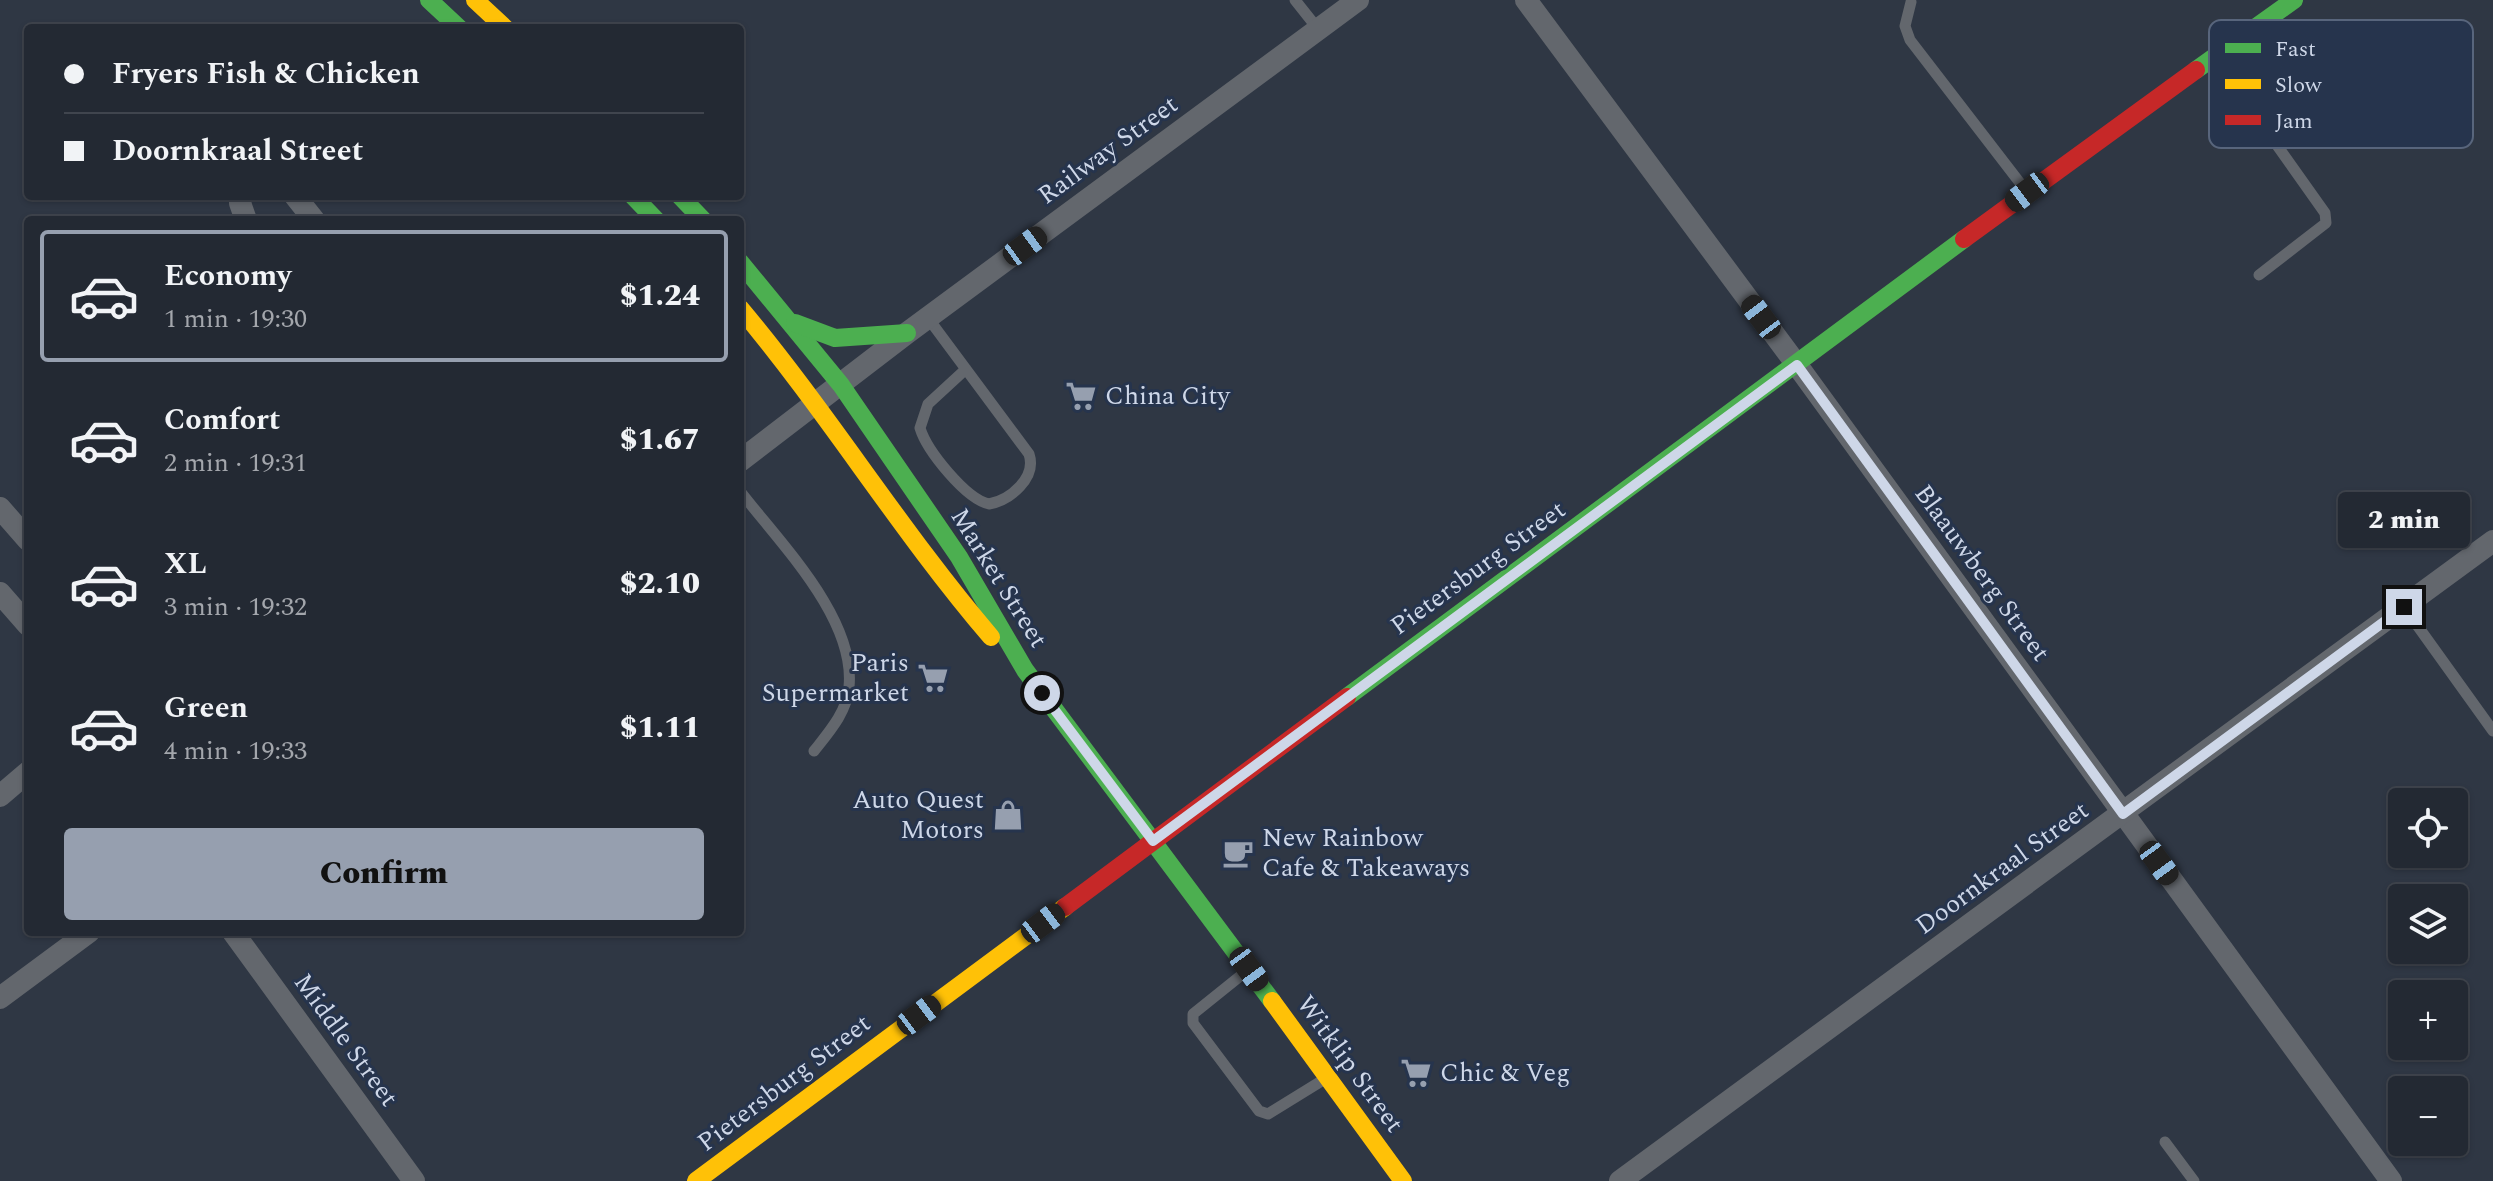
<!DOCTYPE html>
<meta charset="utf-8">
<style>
body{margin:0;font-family:Spectral,serif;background:#2b313b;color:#f1f3f6;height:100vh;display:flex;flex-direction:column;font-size:30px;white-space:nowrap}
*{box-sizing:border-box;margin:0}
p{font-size:26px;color:#a3a6ac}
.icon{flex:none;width:44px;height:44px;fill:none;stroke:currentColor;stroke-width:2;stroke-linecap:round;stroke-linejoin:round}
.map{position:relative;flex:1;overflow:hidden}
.details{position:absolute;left:24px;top:216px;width:720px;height:720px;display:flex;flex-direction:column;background:#232933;border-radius:8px;box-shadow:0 2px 6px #0004,0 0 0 2px #40454e}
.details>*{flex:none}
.top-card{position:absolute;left:24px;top:24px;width:720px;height:176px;border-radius:8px;box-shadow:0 2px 6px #0004,0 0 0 2px #40454e;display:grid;align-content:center;height:176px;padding:0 40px;background:#232933}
.controls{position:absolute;left:2388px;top:788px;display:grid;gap:16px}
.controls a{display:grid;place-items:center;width:80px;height:80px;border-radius:8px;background:#232933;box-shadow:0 2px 6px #0004,0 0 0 2px #40454e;font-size:40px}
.end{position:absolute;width:36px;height:36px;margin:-18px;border:10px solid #ced7e8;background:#111;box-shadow:0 0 0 4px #111}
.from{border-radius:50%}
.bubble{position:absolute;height:56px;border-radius:8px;background:#232933;box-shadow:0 2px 6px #0004,0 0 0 2px #40454e;font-size:26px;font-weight:800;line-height:56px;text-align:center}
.car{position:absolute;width:24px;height:48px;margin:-24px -12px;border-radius:10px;box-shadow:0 0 6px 2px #0007;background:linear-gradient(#222 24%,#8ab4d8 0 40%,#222 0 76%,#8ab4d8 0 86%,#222 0)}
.top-card b{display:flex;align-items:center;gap:28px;height:76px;font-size:30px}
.top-card b+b{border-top:2px solid #40454e}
.top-card i{width:20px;height:20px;background:#f1f3f6}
ul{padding:14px 0 0;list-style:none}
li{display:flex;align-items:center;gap:24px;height:132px;margin:0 16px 12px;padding:0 24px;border:4px solid transparent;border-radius:8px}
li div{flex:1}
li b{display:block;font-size:30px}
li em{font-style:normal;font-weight:800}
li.active{border-color:#969faf}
li>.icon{width:72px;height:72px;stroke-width:1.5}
.button{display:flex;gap:16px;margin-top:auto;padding:16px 40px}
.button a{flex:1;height:92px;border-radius:8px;background:#969faf;color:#111;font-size:32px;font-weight:800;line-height:92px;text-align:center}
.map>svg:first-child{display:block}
</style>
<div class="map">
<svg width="2493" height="1181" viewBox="0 0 2493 1181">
<rect width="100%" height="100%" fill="#2f3744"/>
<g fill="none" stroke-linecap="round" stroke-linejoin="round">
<g stroke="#63676d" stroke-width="11">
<path d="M1295 0 1318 29"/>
<path d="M1911 2 1905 26 1910 40 2027 192"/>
<path d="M2215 58 2325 213 2326 223 2259 275"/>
<path d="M928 318 1029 454C1037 478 1010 500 989 504 966 499 927 451 920 428L928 404 966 369"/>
<path d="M740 491C779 542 856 618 849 687 847 712 829 732 814 751"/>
<path d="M2404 607 2493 731"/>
<path d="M1249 969 1193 1014V1023L1259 1111 1268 1114 1328 1077"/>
<path d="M2165 1142 2194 1181"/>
</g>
<g stroke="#63676d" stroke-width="22">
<path d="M1526 0 1797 365 2391 1181"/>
<path d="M242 196 240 203 246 220"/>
<path d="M295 196 314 220"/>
<path d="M740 461 907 333 1358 0"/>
<path d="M0 508 28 540"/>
<path d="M0 593 28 625"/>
<path d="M0 796 28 772"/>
<path d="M233 932 414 1181"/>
<path d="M0 998 89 932"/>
<path d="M1620 1181 2493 541"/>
</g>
<g stroke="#4caf50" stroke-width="18">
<path d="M429 0 459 28"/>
<path d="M2196 70 2294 0"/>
<path d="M633 196 656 220"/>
<path d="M680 196 703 220"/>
<path d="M740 262 841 385 959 557 1025 670 1272 1001"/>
<path d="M795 323 835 338 907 333"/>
<path d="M1347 697 1964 239"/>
</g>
<g stroke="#ffc107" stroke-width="18">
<path d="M475 0 505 28"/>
<path d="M740 308C829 414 901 532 991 637"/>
<path d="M1272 1001 1403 1181"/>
<path d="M696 1181 1065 907"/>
</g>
<g stroke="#c62828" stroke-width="18">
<path d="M1964 239 2196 70"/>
<path d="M1065 907 1347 697"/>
</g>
</g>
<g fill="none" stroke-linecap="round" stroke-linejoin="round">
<path stroke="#ced7e8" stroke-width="10" d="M1042 693 1153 841 1797 365 2123 814 2404 607"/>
</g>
<defs>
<g id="supermarket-bare" transform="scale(2.4)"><path d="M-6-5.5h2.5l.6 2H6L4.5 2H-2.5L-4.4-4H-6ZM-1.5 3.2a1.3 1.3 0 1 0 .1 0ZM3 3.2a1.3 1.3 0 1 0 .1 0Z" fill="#969faf" stroke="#26344d" stroke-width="2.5" paint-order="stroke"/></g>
<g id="shop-bare" transform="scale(2.4)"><path d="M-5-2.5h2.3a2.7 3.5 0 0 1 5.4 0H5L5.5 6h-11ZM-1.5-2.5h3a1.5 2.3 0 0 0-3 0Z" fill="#969faf" stroke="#26344d" stroke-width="2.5" paint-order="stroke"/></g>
<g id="cafe-bare" transform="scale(2.4)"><path d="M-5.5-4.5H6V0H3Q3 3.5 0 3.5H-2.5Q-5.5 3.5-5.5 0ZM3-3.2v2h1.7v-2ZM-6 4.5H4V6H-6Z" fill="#969faf" stroke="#26344d" stroke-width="2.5" paint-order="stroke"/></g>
</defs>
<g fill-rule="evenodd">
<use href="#supermarket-bare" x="1081" y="396"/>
<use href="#supermarket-bare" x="933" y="678"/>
<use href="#shop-bare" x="1008" y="815"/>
<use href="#cafe-bare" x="1238" y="853"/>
<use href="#supermarket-bare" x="1416" y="1073"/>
</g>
<g text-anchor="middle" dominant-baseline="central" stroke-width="6" stroke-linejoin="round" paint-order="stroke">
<g font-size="26" fill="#ced7e8" stroke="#26344d">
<text transform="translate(1108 150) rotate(-36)">Railway Street</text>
<text transform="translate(1478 568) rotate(-36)">Pietersburg Street</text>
<text transform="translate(1982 573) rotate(54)">Blaauwberg Street</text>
<text transform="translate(999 578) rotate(58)">Market Street</text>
<text transform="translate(2002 868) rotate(-36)">Doornkraal Street</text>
<text transform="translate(346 1040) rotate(54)">Middle Street</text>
<text transform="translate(1350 1064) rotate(54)">Witklip Street</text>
<text transform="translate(784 1083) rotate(-37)">Pietersburg Street</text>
</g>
<g font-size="26" fill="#ced7e8" stroke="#26344d" text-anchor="start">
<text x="1105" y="396">China City</text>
<text x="909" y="663" text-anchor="end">Paris<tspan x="909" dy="30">Supermarket</tspan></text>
<text x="984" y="800" text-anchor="end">Auto Quest<tspan x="984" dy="30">Motors</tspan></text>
<text x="1262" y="838">New Rainbow<tspan x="1262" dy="30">Cafe &amp; Takeaways</tspan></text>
<text x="1440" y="1073">Chic &amp; Veg</text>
</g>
</g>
<rect x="2209" y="20" width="264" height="128" rx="12" fill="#26344d" stroke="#58657c" stroke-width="2"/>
<rect x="2225" y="43" width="36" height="10" fill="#4caf50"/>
<rect x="2225" y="79" width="36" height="10" fill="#ffc107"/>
<rect x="2225" y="115" width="36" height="10" fill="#c62828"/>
<g font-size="22" fill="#ced7e8">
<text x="2275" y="56">Fast</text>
<text x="2275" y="92">Slow</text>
<text x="2275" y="128">Jam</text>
</g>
</svg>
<div class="controls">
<a><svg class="icon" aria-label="locate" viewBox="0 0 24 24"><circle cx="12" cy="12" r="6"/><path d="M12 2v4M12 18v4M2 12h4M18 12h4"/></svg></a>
<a><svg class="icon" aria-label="layers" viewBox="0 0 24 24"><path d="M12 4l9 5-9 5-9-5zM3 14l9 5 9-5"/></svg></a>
<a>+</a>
<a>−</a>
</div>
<i class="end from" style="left:1042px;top:693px"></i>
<i class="end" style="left:2404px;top:607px"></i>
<div class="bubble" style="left:2338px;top:492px;width:132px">2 min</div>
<i class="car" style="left:2027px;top:192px;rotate:233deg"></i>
<i class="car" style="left:1025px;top:246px;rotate:54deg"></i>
<i class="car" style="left:1761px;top:317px;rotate:323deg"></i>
<i class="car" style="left:2159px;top:863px;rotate:144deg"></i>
<i class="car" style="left:1043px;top:923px;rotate:53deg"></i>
<i class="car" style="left:1249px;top:969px;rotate:144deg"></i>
<i class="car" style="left:919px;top:1015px;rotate:53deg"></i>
<div class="top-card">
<b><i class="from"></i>Fryers Fish &amp; Chicken</b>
<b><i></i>Doornkraal Street</b>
</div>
<section class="details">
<ul>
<li class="active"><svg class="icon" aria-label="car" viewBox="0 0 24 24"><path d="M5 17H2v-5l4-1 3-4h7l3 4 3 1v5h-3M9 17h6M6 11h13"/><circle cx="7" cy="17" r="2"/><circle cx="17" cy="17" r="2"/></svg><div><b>Economy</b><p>1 min · 19:30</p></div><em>$1.24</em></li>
<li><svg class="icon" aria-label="car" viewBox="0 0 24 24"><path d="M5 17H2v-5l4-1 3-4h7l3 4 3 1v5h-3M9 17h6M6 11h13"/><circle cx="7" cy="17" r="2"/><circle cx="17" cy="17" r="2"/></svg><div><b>Comfort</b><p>2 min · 19:31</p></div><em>$1.67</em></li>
<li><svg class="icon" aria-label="car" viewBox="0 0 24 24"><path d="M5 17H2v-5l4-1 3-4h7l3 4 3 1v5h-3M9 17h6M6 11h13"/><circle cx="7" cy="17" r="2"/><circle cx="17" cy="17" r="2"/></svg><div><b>XL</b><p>3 min · 19:32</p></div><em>$2.10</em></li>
<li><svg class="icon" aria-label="car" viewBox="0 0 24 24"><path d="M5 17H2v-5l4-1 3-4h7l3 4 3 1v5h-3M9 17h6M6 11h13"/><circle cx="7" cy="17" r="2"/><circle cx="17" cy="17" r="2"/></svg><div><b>Green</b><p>4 min · 19:33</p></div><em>$1.11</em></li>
</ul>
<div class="button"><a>Confirm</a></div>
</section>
</div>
